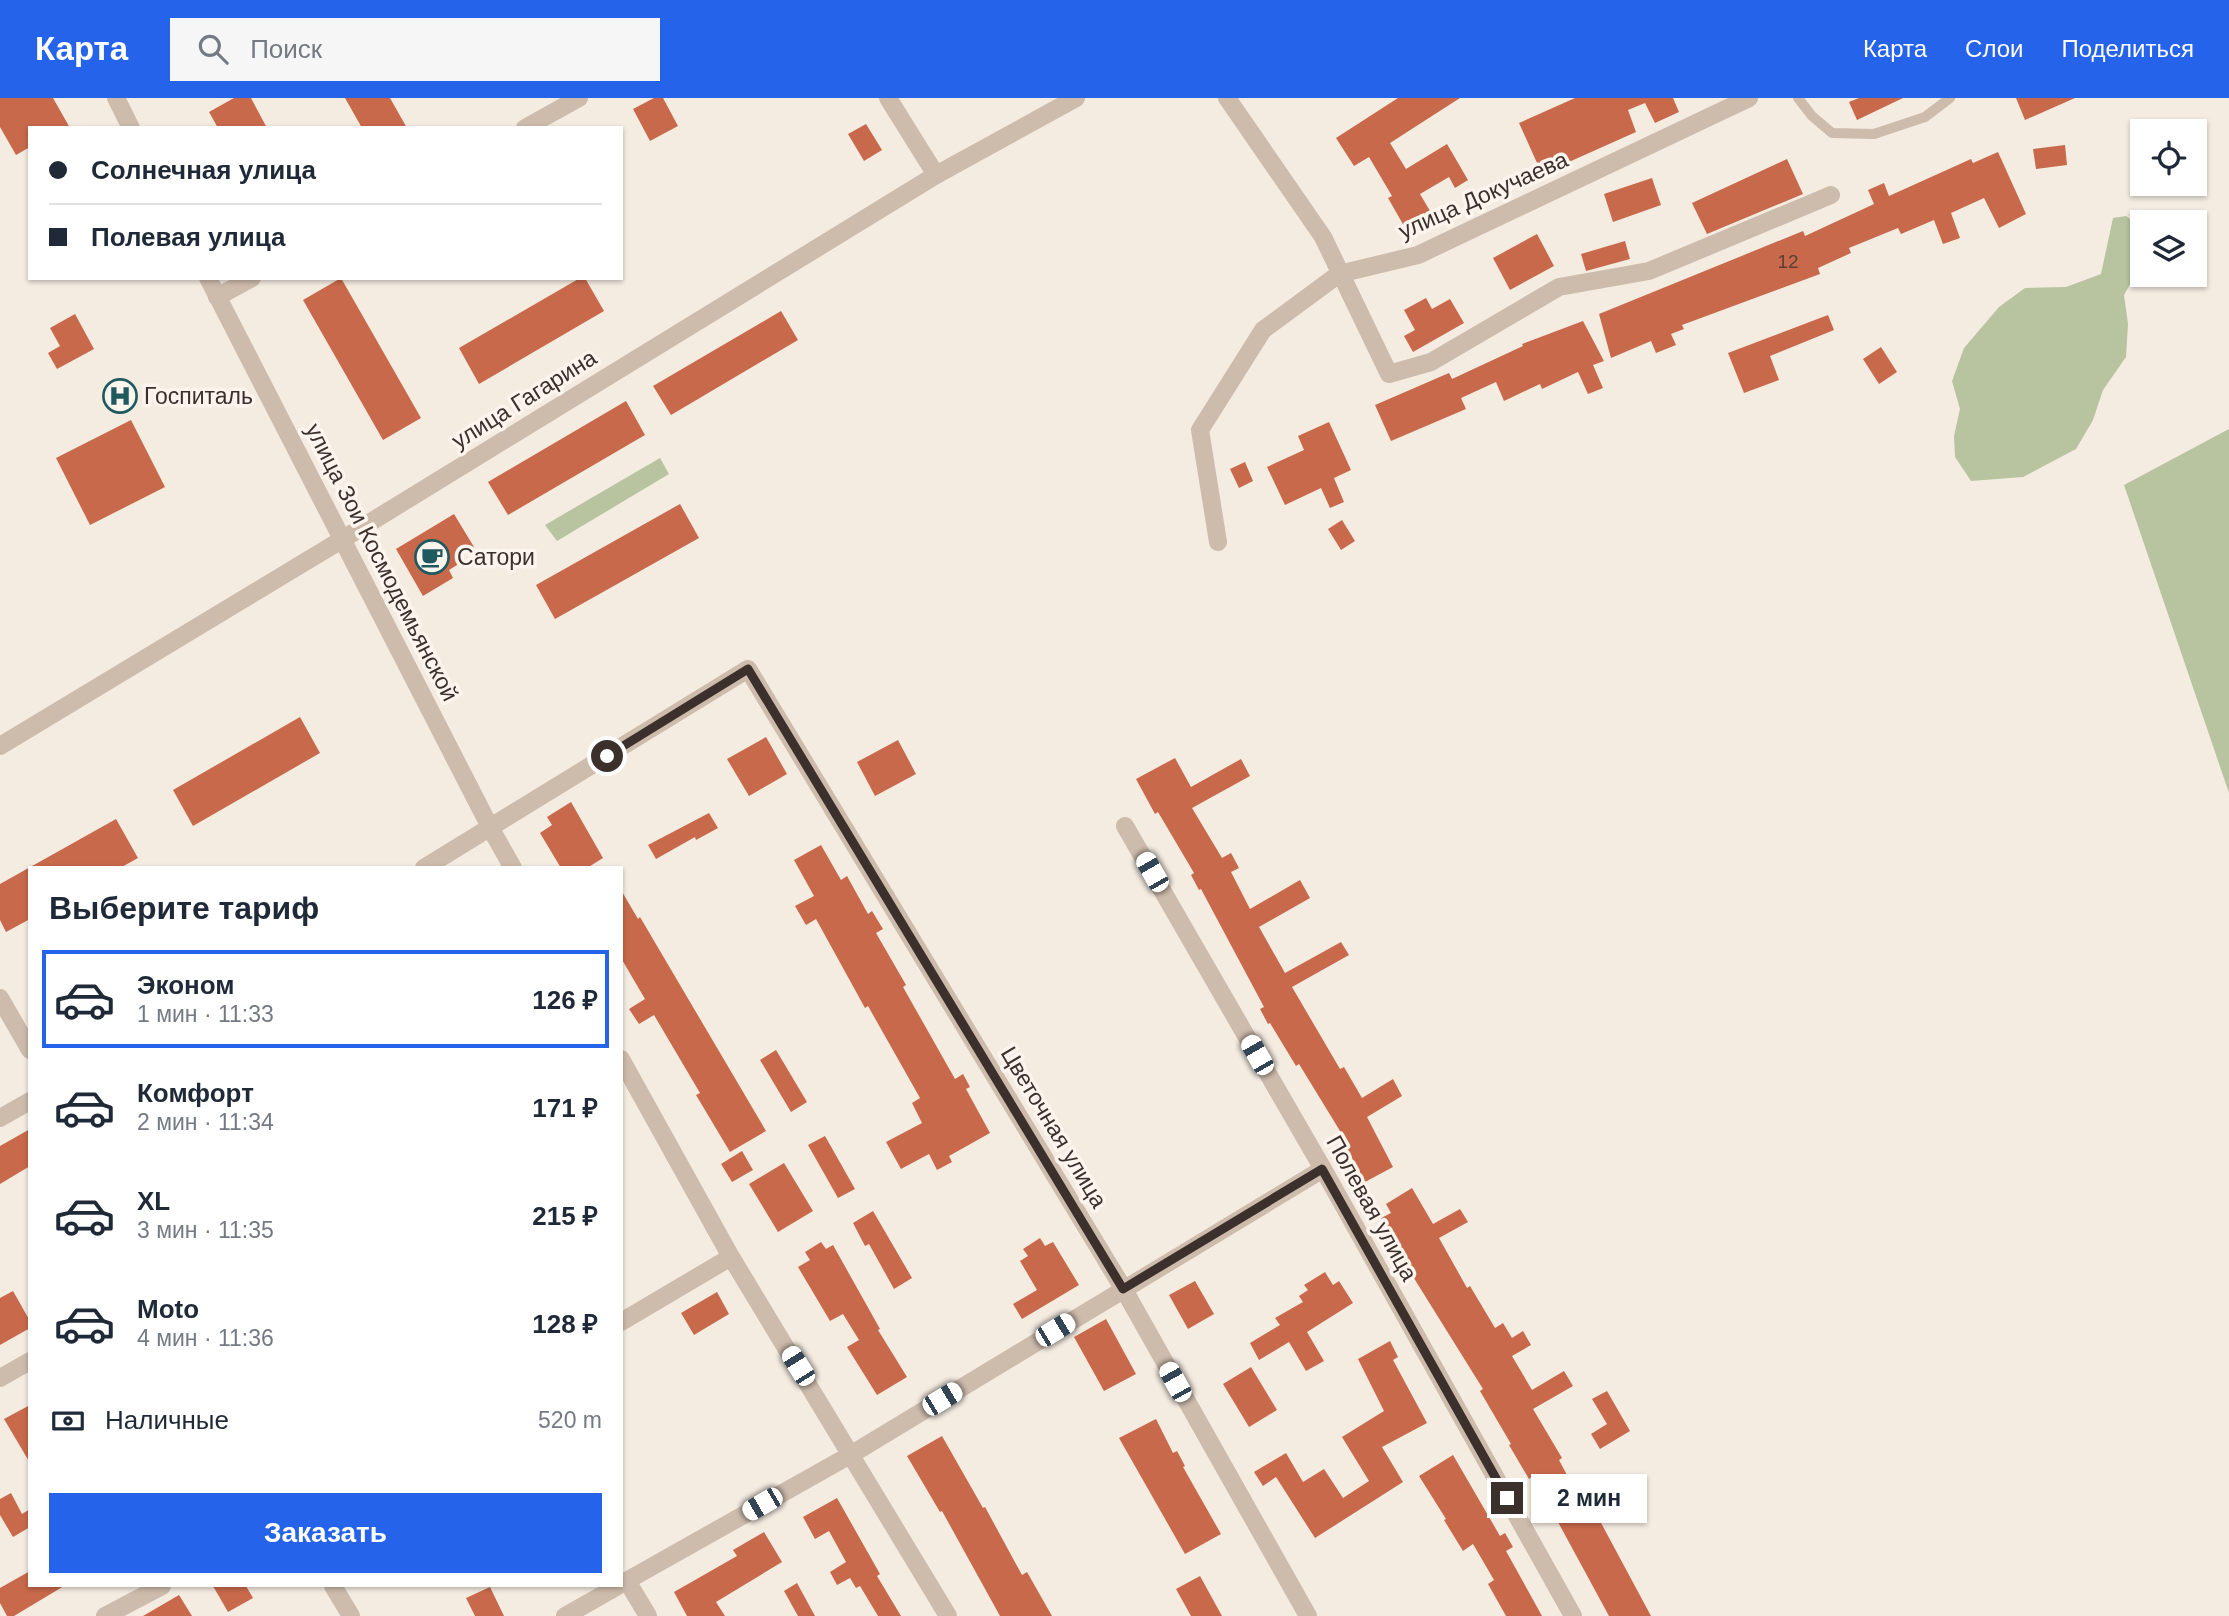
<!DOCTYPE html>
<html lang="ru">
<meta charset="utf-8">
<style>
body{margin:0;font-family:Arial,sans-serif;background:#f6f6f7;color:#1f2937;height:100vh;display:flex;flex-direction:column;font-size:26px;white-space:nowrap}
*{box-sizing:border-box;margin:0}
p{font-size:23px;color:#747a83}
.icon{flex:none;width:38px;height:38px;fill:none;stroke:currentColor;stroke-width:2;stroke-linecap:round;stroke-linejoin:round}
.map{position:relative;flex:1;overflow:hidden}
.sheet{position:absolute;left:28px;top:768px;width:595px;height:721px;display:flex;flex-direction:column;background:#fff;border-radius:0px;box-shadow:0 2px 5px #0004}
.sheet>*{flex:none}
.guide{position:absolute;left:28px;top:28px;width:595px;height:154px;border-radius:0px;box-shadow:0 2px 5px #0004;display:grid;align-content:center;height:154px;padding:0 21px;background:#fff}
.buttons{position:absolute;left:2130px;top:21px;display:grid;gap:14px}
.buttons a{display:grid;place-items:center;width:77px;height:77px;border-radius:0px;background:#fff;box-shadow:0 2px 5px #0004;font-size:35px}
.end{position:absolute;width:32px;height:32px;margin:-16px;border:9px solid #3b302b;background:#fff;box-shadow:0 0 0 4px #fff}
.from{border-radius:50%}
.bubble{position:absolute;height:49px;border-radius:0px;background:#fff;box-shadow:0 2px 5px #0004;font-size:23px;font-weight:700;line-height:49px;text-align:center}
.car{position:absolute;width:21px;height:42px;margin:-21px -10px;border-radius:9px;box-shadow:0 0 5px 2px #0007;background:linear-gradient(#fff 24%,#345 0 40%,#fff 0 76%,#345 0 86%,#fff 0)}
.guide b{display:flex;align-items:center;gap:24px;height:66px;font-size:26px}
.guide b+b{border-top:2px solid #e0e1e3}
.guide i{width:18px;height:18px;background:#1f2937}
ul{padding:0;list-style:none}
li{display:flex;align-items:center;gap:21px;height:98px;margin:0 14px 10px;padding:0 7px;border:4px solid transparent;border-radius:0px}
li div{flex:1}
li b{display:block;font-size:26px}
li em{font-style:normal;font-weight:700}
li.on{border-color:#2563eb}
li>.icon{width:63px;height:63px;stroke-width:1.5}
h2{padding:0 21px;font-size:32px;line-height:84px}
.pay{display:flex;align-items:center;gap:18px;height:77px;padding:0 21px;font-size:26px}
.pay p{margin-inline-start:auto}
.button{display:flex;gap:14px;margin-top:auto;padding:14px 21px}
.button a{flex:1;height:80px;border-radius:0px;background:#2563eb;color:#fff;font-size:28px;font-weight:700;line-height:80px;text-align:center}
header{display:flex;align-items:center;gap:42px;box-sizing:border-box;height:98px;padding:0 35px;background:#2563eb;color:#fff}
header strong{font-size:33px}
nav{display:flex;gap:38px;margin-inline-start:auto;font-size:24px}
.search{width:490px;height:63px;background:#f6f6f7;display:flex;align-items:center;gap:18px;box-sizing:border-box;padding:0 24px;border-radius:0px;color:#747a83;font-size:26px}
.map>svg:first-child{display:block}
</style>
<header>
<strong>Карта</strong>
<div class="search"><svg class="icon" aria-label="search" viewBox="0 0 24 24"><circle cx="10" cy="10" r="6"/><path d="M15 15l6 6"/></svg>Поиск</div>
<nav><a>Карта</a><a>Слои</a><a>Поделиться</a></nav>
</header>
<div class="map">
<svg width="2229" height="1518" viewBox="0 0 2229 1518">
<rect width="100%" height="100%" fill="#f4ebe1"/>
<g fill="#b8c4a0">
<path d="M2126 118 2134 124 2142 143 2137 174 2124 197 2128 226 2126 259 2103 292 2093 322 2076 351 2023 379 1971 383 1955 359 1954 338 1960 311 1952 283 1964 250 1999 209 2025 190 2066 189 2101 176 2113 120Z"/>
<path d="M2229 331V695L2124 387Z"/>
<path d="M660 360 669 376 557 443 545 427Z"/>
</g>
<g fill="#c8694b">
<path d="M0 0H53L70 30H30V49L16 57 0 29Z"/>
<path d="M234 0H251L267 30H218L209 14Z"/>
<path d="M345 0H390L407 30H362Z"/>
<path d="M654 0H663L678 28 650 43 633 11Z"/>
<path d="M1398 0H1460L1390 45 1406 71 1447 46 1468 82 1455 90 1449 79 1420 96 1430 113 1404 128 1388 100 1392 98 1369 59 1354 68 1336 40Z"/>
<path d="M1575 0H1673L1679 14 1655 25 1645 5 1628 12 1636 34 1542 76 1519 25Z"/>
<path d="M1859 0H1903L1857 22 1849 4Z"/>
<path d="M2016 0H2075L2025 22Z"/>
<path d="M866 26 882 52 864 63 848 36Z"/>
<path d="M2065 47 2067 67 2036 71 2033 51Z"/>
<path d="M1998 54 2026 116 1999 130 1984 100 1951 115 1960 140 1943 146 1934 122 1901 136 1898 130 1849 150 1851 155 1818 170 1820 176 1682 227 1684 231 1671 236 1676 247 1656 255 1651 243 1611 260 1599 216 1803 133 1805 138 1859 113 1874 106 1868 92 1884 85 1889 98 1971 61 1973 65Z"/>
<path d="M1787 61 1803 96 1707 136 1692 105Z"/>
<path d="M1652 80 1661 107 1613 124 1604 96Z"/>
<path d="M1537 136 1554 168 1510 192 1493 160Z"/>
<path d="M1625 143 1630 161 1586 173 1581 156Z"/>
<path d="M341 180 421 320 383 342 303 202Z"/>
<path d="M580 180H585L604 213 479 286 459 250Z"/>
<path d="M1426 200 1432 211 1450 201 1464 225 1413 254 1404 238 1415 232 1404 212Z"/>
<path d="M781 213 798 242 671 317 653 288Z"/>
<path d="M75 216 94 251 57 271 48 255 60 248 50 230Z"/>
<path d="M1828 217 1834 232 1770 258 1779 282 1744 295 1728 255Z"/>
<path d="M1583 223 1604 263 1593 267 1603 290 1588 296 1578 274 1542 291 1540 286 1504 303 1496 284 1461 300 1466 311 1391 343 1375 307 1449 275 1452 281 1523 248 1522 246Z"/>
<path d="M1881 249 1897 274 1879 286 1863 261Z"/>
<path d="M626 303 645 337 508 417 488 384Z"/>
<path d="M131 322 165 389 90 427 56 360Z"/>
<path d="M1329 324 1351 372 1334 380 1344 404 1330 410 1321 390 1285 407 1267 369 1304 352 1298 338Z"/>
<path d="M1245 364 1253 383 1239 390 1230 371Z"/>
<path d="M680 406 699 440 555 521 536 487Z"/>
<path d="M454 416 474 449 461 456 465 462 449 472 453 480 423 498 396 451Z"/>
<path d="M1342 422 1355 443 1341 452 1328 431Z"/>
<path d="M300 619 320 655 193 728 173 692Z"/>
<path d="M766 639 787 676 749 698 727 661Z"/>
<path d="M898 642 916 676 875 698 857 664Z"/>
<path d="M1175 660 1191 689 1241 661 1250 678 1192 710 1222 760 1231 755 1239 770 1231 774 1250 811 1300 782 1310 800 1259 829 1285 875 1341 844 1349 857 1292 889 1340 971 1344 969 1362 1000 1393 981 1402 998 1367 1019 1393 1069 1365 1084 1345 1047 1348 1046 1299 966 1296 968 1270 925 1268 926 1260 911 1264 909 1201 791 1199 792 1191 777 1194 775 1158 714 1155 716 1136 681Z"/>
<path d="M571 704 603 760 587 770H561L540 735 552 727 547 719Z"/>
<path d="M709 715 718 730 696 742 695 739 656 761 648 747Z"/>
<path d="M116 721 138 760 120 770H30V821L6 834 0 822V786Z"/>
<path d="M821 747 841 782 847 778 868 816 872 813 883 831 876 835 906 887 903 889 955 981 963 976 970 989 966 991 990 1035 949 1058 952 1064 937 1072 929 1056 901 1071 886 1044 922 1025 912 1005 920 1000 868 908 865 910 816 821 806 827 795 808 814 798 794 762Z"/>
<path d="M621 792 638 821 640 819 766 1033 730 1054 696 997 700 995 654 917 639 926 629 911 645 901 621 860Z"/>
<path d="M776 952 807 1004 791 1014 760 962Z"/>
<path d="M30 1031V1068L0 1086V1048Z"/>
<path d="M825 1038 855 1091 838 1100 808 1047Z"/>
<path d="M742 1053 753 1072 732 1084 721 1066Z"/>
<path d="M784 1065 813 1113 778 1134 749 1086Z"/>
<path d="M1412 1090 1433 1126 1460 1111 1468 1124 1439 1140 1467 1190 1470 1188 1495 1230 1503 1225 1512 1240 1523 1233 1531 1247 1512 1258 1532 1292 1564 1273 1573 1288 1533 1311 1562 1360 1559 1362 1584 1409 1626 1387 1635 1405 1600 1423 1651 1518H1609L1533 1378 1529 1381 1509 1347 1511 1346 1480 1293 1483 1291 1407 1169 1381 1120 1391 1115 1386 1106Z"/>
<path d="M873 1113 912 1180 894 1191 869 1146 865 1148 853 1125Z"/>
<path d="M1040 1140 1045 1148 1053 1144 1079 1187 1022 1221 1013 1206 1037 1192 1020 1163 1028 1158 1023 1151Z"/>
<path d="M821 1144 826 1151 833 1147 880 1231 878 1232 907 1279 877 1297 847 1249 859 1242 843 1216 830 1223 798 1169 810 1162 805 1154Z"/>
<path d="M1325 1174 1333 1187 1339 1183 1353 1205 1307 1234 1324 1263 1306 1273 1289 1244 1259 1262 1250 1245 1280 1227 1275 1220 1303 1204 1299 1198 1308 1192 1304 1187Z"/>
<path d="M1195 1183 1214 1216 1188 1231 1169 1197Z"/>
<path d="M13 1193 30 1223V1230L0 1247V1200Z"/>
<path d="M717 1194 729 1216 694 1237 681 1215Z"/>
<path d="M1106 1221 1136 1276 1104 1293 1074 1239Z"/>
<path d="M1390 1243 1398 1259 1393 1262 1427 1325 1382 1349 1403 1384 1315 1440 1276 1379 1263 1388 1254 1374 1286 1355 1303 1384 1324 1371 1343 1400 1369 1383 1342 1339 1384 1313 1358 1261Z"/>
<path d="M1251 1269 1277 1312 1249 1329 1223 1286Z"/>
<path d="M1607 1293 1630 1333 1600 1351 1591 1336 1607 1326 1592 1301Z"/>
<path d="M30 1307V1365L4 1321Z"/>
<path d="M1156 1321 1173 1355 1177 1353 1185 1368 1183 1369 1221 1436 1185 1456 1119 1340Z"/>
<path d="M942 1338 983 1410 985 1409 1022 1477 1027 1474 1052 1518H1000L942 1413 940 1414 907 1358Z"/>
<path d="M1453 1357 1500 1438 1505 1435 1513 1449 1506 1453 1542 1518H1506L1488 1486 1494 1482 1473 1446 1463 1453 1444 1422 1446 1421 1419 1378Z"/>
<path d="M11 1395 22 1416 30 1411V1429L13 1439 0 1417V1401Z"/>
<path d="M837 1400 880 1476 877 1478 901 1518H878L860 1488 856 1490 850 1480 837 1487 830 1474 846 1464 829 1433 815 1441 803 1419Z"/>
<path d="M764 1434 782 1464 716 1504 725 1518H687L674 1494 737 1458 733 1452Z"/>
<path d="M30 1473V1488H64L14 1518H7L0 1505V1490Z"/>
<path d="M1200 1478 1222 1518H1191L1176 1491Z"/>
<path d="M797 1485 815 1518H798L784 1493Z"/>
<path d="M213 1488H246L253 1500 228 1514Z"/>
<path d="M490 1489 504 1518H475L466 1500Z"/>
<path d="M179 1497 192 1518H143Z"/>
</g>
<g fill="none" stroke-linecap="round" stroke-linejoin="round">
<path stroke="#cdbbac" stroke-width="10" d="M1798 0 1812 18 1832 35 1874 36 1925 19 1950 0"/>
<g stroke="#cdbbac" stroke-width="18">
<path d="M116 0 131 30"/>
<path d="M888 0 936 77"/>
<path d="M1227 0 1323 139 1389 276 1431 264 1559 189 1649 173 1831 97"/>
<path d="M525 30 579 0"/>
<path d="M208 180 491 731 513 770"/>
<path d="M217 199 252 180"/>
<path d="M1218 444 1200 332 1263 232 1339 176 1418 157 1749 0"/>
<path d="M0 648 343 441 936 77 1076 0"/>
<path d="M1125 728 1323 1071 1573 1518"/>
<path d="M424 770 748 571 1123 1190 1308 1518"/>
<path d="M0 900 30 952"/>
<path d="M621 961 731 1159 948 1518"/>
<path d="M0 1020 30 1003"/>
<path d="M621 1224 731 1159"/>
<path d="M0 1280 30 1263"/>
<path d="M627 1483 648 1518"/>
<path d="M621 1486 852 1356 1323 1071"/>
<path d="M333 1488 351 1518"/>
<path d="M105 1518 162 1488"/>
<path d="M565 1518 618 1488"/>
</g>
</g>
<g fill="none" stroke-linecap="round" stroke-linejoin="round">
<path stroke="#3b302b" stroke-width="9" d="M607 658 748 571 1123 1191 1322 1071 1507 1400"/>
</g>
<defs>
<g id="hospital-ring" transform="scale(1.75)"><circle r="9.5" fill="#fbf5ee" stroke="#1f5a5e" stroke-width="1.5"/><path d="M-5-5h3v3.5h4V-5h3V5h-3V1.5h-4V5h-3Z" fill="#1f5a5e"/></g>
<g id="cafe-ring" transform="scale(1.75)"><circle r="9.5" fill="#fbf5ee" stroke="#1f5a5e" stroke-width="1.5"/><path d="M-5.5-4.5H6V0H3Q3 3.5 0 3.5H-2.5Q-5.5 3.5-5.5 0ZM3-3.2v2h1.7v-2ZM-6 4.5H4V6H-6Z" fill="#1f5a5e"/></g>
</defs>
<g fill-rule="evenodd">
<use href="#hospital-ring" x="120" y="298"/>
<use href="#cafe-ring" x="432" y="459"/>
</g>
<g text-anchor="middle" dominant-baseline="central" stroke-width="7" stroke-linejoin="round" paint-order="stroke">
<g font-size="19" fill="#5e3e33">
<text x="1788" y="163">12</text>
</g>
<g font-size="23" fill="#3b302b" stroke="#fbf5ee">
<text transform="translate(1483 97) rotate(-24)">улица Докучаева</text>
<text transform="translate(524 301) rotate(-32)">улица Гагарина</text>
<text transform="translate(382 464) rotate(63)">улица Зои Космодемьянской</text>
<text transform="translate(1054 1029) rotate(59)">Цветочная улица</text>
<text transform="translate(1372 1110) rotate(61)">Полевая улица</text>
</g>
<g font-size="23" fill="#3b302b" stroke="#fbf5ee" text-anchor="start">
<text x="144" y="298">Госпиталь</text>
<text x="457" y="459">Сатори</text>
</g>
</g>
</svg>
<div class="buttons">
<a><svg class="icon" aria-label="locate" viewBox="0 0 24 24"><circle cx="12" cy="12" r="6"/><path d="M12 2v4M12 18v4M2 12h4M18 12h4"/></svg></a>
<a><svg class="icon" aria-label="layers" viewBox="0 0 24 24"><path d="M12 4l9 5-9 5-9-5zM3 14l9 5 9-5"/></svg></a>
</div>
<i class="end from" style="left:607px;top:658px"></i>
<i class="end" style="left:1507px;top:1400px"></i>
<div class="bubble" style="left:1531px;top:1376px;width:116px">2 мин</div>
<i class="car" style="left:1152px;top:774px;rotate:330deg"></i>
<i class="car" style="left:1257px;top:957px;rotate:330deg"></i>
<i class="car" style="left:1055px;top:1232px;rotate:59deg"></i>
<i class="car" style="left:798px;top:1268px;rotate:328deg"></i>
<i class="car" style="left:1175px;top:1284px;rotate:331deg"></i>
<i class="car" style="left:942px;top:1301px;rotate:59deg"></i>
<i class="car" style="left:762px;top:1406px;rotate:240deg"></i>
<div class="guide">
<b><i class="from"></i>Солнечная улица</b>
<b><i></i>Полевая улица</b>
</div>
<section class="sheet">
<h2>Выберите тариф</h2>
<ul>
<li class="on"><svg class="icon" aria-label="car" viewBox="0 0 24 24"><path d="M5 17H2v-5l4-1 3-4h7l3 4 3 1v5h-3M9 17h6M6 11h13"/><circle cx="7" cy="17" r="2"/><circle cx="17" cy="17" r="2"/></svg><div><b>Эконом</b><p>1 мин · 11:33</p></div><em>126 ₽</em></li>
<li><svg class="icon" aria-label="car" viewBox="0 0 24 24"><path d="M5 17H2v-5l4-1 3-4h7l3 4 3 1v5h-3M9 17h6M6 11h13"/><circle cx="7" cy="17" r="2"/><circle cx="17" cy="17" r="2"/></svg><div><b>Комфорт</b><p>2 мин · 11:34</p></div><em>171 ₽</em></li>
<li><svg class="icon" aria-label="car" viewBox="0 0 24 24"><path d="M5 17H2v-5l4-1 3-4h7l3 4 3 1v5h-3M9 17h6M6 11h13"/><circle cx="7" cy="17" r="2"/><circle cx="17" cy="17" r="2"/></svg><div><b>XL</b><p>3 мин · 11:35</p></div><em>215 ₽</em></li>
<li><svg class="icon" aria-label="car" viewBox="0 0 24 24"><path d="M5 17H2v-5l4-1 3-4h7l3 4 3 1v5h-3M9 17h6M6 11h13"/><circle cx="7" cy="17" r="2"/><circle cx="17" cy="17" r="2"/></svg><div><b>Moto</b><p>4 мин · 11:36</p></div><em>128 ₽</em></li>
</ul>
<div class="pay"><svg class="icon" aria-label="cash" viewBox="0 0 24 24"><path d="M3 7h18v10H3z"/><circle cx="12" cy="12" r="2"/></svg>Наличные<p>520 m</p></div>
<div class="button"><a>Заказать</a></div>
</section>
</div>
